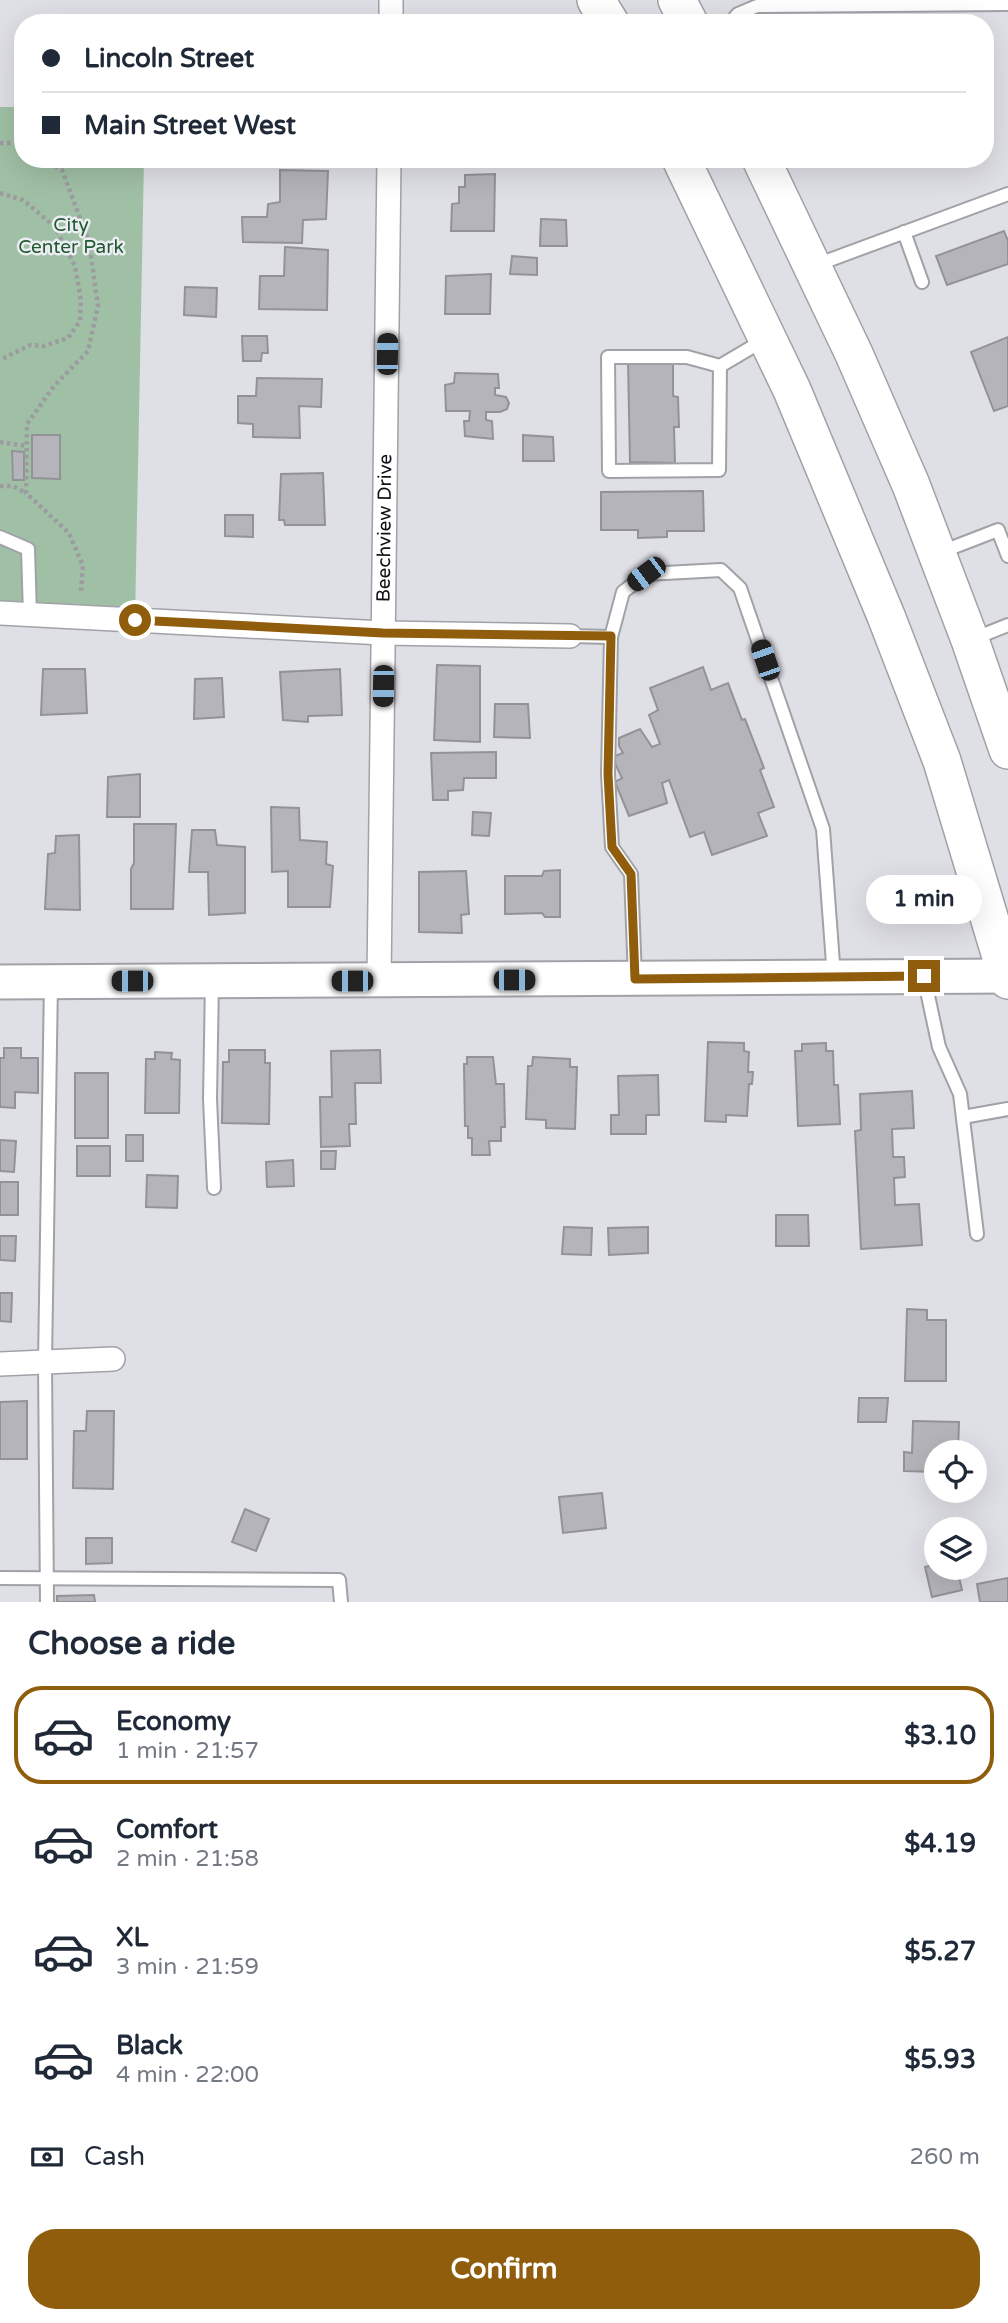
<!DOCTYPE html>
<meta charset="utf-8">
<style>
body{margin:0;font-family:"Varela Round",sans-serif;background:#f6f6f7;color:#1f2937;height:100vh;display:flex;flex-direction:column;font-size:26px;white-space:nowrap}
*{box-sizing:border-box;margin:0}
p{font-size:23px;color:#747a83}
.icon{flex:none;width:38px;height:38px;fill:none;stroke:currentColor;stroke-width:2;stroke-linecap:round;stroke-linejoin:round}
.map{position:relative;height:1602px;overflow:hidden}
.sheet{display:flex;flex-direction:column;background:#fff;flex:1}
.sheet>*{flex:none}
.hud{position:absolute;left:14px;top:14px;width:980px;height:154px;border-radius:28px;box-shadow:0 7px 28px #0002;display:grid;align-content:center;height:154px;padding:0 28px;background:#fff}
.fabs{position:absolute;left:924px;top:1440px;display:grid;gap:14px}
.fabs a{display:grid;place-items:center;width:63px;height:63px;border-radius:50%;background:#fff;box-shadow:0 7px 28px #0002;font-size:35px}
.end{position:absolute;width:32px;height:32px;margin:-16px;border:9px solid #905d0d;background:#fff;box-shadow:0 0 0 4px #fff}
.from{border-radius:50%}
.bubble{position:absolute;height:49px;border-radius:24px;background:#fff;box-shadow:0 7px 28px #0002;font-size:23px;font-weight:700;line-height:49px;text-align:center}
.car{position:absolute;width:21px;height:42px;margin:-21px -10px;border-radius:9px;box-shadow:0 0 5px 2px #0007;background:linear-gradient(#222 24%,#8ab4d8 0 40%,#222 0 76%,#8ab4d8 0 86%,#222 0)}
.hud b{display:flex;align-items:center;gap:24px;height:66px;font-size:26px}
.hud b+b{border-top:2px solid #e0e1e3}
.hud i{width:18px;height:18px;background:#1f2937}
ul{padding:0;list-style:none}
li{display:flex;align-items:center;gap:21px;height:98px;margin:0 14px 10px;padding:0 14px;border:4px solid transparent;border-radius:28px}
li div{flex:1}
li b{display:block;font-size:26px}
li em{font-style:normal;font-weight:700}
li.selected{border-color:#905d0d}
li>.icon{width:63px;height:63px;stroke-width:1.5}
h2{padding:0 28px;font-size:32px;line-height:84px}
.pay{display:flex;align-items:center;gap:18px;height:77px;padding:0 28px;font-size:26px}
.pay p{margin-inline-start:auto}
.cta{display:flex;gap:14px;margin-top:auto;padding:14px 28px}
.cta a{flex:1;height:80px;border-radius:28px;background:#905d0d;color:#fff;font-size:28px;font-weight:700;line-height:80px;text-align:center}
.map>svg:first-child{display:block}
</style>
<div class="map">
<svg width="1008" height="1602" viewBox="0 0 1008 1602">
<rect width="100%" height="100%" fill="#dfdfe6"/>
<path fill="#a0c0a5" d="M0 107H23V159H144L135 620 0 611Z"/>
<g fill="#b4b4ba" stroke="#929298" stroke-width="2">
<path d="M280 170 328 171 326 219 303 220 302 243 243 242 242 217H267L268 204 280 202Z"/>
<path d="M495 174 494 231H451L452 204 459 203V187H465V175Z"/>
<path d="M541 219 566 220 567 246H540Z"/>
<path d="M1004 231 1008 241V264L947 285 936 256Z"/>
<path d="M285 247 328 250 327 310 259 309 260 276H284Z"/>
<path d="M512 256 537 258V275L510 274Z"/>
<path d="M491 274 490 314H445L446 276Z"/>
<path d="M185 287 217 288 216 317 184 315Z"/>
<path d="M242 336H267L268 353H262L261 361H243Z"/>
<path d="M1008 337V406L994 411 971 352Z"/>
<path d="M628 361 673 362V396L678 397 679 427H674L675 463 630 462Z"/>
<path d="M455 373 498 374 499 388H495V395L506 397 509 403 507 409 500 412H486V420L492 421 493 439 465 436 464 421H469L470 411H446L445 385 454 383Z"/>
<path d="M257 378 322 379 321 407 299 406 300 438 253 437V424L238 423V396H256Z"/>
<path d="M32 435H60V479L32 478Z"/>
<path d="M523 435 553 437 554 461H523Z"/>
<path d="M12 451 24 452V480H13Z"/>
<path d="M323 473 325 525H285L284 520H279L281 474Z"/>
<path d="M703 491 704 531H667V537L638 538V530H601V492Z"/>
<path d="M225 515H253V537L225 536Z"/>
<path d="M437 665 480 666V742L434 740Z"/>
<path d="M703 667 711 690 728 683 742 720 745 719 764 768 760 770 774 807 758 813 767 836 712 855 704 832 690 837 669 780 662 783 667 803 629 816 615 782 622 778 612 757 623 753 619 746V738L640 729 652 747 660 744 649 715 658 710 650 688Z"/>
<path d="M43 669H85L87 713 41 715Z"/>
<path d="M340 669 342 715 308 716V722L283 720 280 672Z"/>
<path d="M222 678 224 717 194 719 195 679Z"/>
<path d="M495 704H528L530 738 494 737Z"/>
<path d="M496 752V778H464L463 790 448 791V800H433L431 753Z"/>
<path d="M140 774V817H107L108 777Z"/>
<path d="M271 807 299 808 300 840 327 842 326 864 333 866 330 907H288V871L272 872Z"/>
<path d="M473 812 491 813 489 836 472 835Z"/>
<path d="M134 824H176L173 909H131V869L134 863Z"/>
<path d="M192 830H215L217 845 245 847V913L209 915 208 872H189Z"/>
<path d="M79 835 80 910 45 909 48 854 55 853 56 836Z"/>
<path d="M560 870V917H545L542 913 505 914V876H542L544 871Z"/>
<path d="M466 871 469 914 461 915 462 933 419 932V872Z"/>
<path d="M708 1042 744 1043V1051L749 1052 748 1072H753L752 1084H749L747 1116 726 1115V1122L705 1121Z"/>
<path d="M826 1043V1051H833L834 1085H838L840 1124 798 1126 795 1051H802V1044Z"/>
<path d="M4 1048H21V1058H38V1093L15 1092V1108L0 1107V1058H4Z"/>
<path d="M229 1050H265V1063H270L269 1124 222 1123 223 1062H229Z"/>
<path d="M380 1050 381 1083H355L356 1124H349L350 1146 321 1147 320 1097H332L331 1051Z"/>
<path d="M155 1052 172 1053 171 1059 180 1060 179 1113H145L146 1059H155Z"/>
<path d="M467 1057H493L496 1084H504L505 1127H501V1141H489L490 1155H472V1138H468V1126H465L464 1064H467Z"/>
<path d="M533 1057 570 1059V1067H577L575 1129 546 1128V1120L526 1119 528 1066H532Z"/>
<rect x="75" y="1073" width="33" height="65"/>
<path d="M658 1075 659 1115H646V1134H611V1115H619L618 1076Z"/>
<path d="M912 1091 914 1128 892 1129 893 1157H904L905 1177 894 1178 895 1205 919 1204 922 1245 861 1249 855 1131 861 1130 860 1094Z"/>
<rect x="126" y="1135" width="17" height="26"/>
<path d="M0 1140 16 1141 14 1172 0 1171Z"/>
<rect x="77" y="1146" width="33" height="30"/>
<path d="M321 1151H336L335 1169H321Z"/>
<path d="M293 1160 294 1186 267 1187 266 1162Z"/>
<path d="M147 1175 178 1176 177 1208 146 1207Z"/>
<rect x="0" y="1182" width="18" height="33"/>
<path d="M776 1215H808L809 1246H776Z"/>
<path d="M564 1227 592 1228 591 1255 562 1254Z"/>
<path d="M648 1227V1253L609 1255 608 1228Z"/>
<path d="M0 1236H16L15 1261 0 1260Z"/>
<path d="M0 1293H12L11 1322 0 1321Z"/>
<path d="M907 1309 927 1310V1320H946V1381H905Z"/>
<path d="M859 1398H888L886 1422H858Z"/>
<path d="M27 1401V1459H0V1402Z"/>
<path d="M87 1411H114L113 1489 73 1488 74 1431H86Z"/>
<path d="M913 1421 959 1422 958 1452H936V1472L904 1471V1452L912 1453Z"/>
<path d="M602 1493 606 1528 563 1533 559 1497Z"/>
<path d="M245 1509 269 1519 256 1551 232 1542Z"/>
<path d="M86 1538H112V1563L86 1564Z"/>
<path d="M936 1564V1568H957L962 1590 932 1597 925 1567Z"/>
<path d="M1008 1578V1602H980L977 1584Z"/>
<path d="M94 1595 95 1602H57V1596Z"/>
</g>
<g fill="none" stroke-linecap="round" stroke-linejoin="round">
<g stroke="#a1a2a8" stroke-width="16">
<g id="lane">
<path d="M730 23 738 14 757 6 1008 4"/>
<path d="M904 232 922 282"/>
<path d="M816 265 1008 194"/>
<path d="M720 366 687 357H608L609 471 719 470 720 366 764 340"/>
<path d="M0 537 28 549 30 615"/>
<path d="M941 552 998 530 1008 556"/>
<path d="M570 636 611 637"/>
<path d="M973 639 1008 625"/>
<path d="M924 977 939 1047 960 1094 977 1234"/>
<path d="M635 978 631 874 612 847 608 774 611 637 623 592 646 574 721 570 740 588 823 829 834 977"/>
<path d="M212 981 210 1099 214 1188"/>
<path d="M963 1117 1008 1109"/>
<path d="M0 1578 339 1580 341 1602"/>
<path d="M47 1602 45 1362 51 981"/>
</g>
</g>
<g stroke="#a1a2a8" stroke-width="26">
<g id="street">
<path d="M391 23V0"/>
<path d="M0 613 383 633 570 636"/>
<path id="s1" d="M379 981 389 159"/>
<path d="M0 1364 113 1359"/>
</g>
</g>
<g stroke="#a1a2a8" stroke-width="37">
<path id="secondary" d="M0 982 1008 976"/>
</g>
<g stroke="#a1a2a8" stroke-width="40">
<g id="primary">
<path d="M596 0 610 23"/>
<path d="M677 0 689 23"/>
<path d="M681 159 792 390 886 616 942 761 1008 980"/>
<path d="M761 159 854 354 911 485 970 640 1008 750"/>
</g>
</g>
<g stroke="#9b9ba0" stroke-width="4.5" stroke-dasharray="3.5 3.5" stroke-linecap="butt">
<path d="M0 143H16L23 147"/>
<path d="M43 159 62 170 89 242 98 306 88 351 54 386 27 424 26 493 69 533 83 566 81 592"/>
<path d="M0 193 23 200 55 227 75 266 81 300 80 321 68 338 44 346 30 345 0 360"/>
<path d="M0 442 27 446"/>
<path d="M0 486H13L26 493"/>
</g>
<use href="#lane" stroke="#fff" stroke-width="12"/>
<use href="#street" stroke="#fff" stroke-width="23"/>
<use href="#secondary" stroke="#fff" stroke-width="33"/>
<use href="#primary" stroke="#fff" stroke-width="37"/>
</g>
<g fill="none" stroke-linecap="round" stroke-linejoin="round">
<path stroke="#905d0d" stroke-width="9" d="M135 620 383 633 611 636 608 774 612 847 631 874 635 979 924 976"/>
</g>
<g text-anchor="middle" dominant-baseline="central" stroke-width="5" stroke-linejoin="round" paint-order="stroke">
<g font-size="19" fill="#205a2f" stroke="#ececf3">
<text x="71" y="225">City<tspan x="71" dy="22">Center Park</tspan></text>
</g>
<g font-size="19" fill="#111113" stroke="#ececf3">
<text stroke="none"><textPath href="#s1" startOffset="453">Beechview Drive</textPath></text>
</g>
</g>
</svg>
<div class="fabs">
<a><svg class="icon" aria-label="locate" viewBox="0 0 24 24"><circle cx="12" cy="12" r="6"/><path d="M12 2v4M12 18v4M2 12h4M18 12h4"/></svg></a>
<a><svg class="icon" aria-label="layers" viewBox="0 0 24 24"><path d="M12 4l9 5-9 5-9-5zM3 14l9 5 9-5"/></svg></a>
</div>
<i class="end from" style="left:135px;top:620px"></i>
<i class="end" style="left:924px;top:976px"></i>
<div class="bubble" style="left:866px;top:875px;width:116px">1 min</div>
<i class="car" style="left:387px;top:354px;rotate:1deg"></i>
<i class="car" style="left:646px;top:574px;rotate:233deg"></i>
<i class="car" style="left:765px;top:660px;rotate:341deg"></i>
<i class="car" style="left:383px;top:686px;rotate:181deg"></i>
<i class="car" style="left:514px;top:980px;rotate:90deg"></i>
<i class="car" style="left:132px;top:981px;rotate:270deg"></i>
<i class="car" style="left:352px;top:981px;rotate:270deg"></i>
<div class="hud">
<b><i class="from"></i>Lincoln Street</b>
<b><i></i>Main Street West</b>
</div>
</div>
<section class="sheet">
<h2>Choose a ride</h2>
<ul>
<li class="selected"><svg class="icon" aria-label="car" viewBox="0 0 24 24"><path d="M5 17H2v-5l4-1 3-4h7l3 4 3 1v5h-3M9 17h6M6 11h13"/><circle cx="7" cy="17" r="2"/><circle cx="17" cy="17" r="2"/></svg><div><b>Economy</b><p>1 min · 21:57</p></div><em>$3.10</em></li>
<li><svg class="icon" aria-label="car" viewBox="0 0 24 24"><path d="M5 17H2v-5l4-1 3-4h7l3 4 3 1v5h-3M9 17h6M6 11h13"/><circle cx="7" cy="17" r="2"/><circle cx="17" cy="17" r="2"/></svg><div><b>Comfort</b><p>2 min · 21:58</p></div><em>$4.19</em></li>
<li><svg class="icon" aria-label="car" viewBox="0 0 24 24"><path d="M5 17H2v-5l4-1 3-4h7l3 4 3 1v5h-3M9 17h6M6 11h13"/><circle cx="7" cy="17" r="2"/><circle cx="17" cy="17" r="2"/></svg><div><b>XL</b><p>3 min · 21:59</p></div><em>$5.27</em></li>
<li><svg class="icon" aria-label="car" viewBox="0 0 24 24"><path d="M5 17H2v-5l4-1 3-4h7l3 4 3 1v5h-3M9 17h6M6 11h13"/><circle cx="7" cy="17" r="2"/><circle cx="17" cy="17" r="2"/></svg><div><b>Black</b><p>4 min · 22:00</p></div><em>$5.93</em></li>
</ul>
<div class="pay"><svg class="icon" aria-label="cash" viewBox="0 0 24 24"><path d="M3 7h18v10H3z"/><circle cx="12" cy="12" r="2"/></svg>Cash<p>260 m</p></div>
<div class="cta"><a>Confirm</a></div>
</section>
